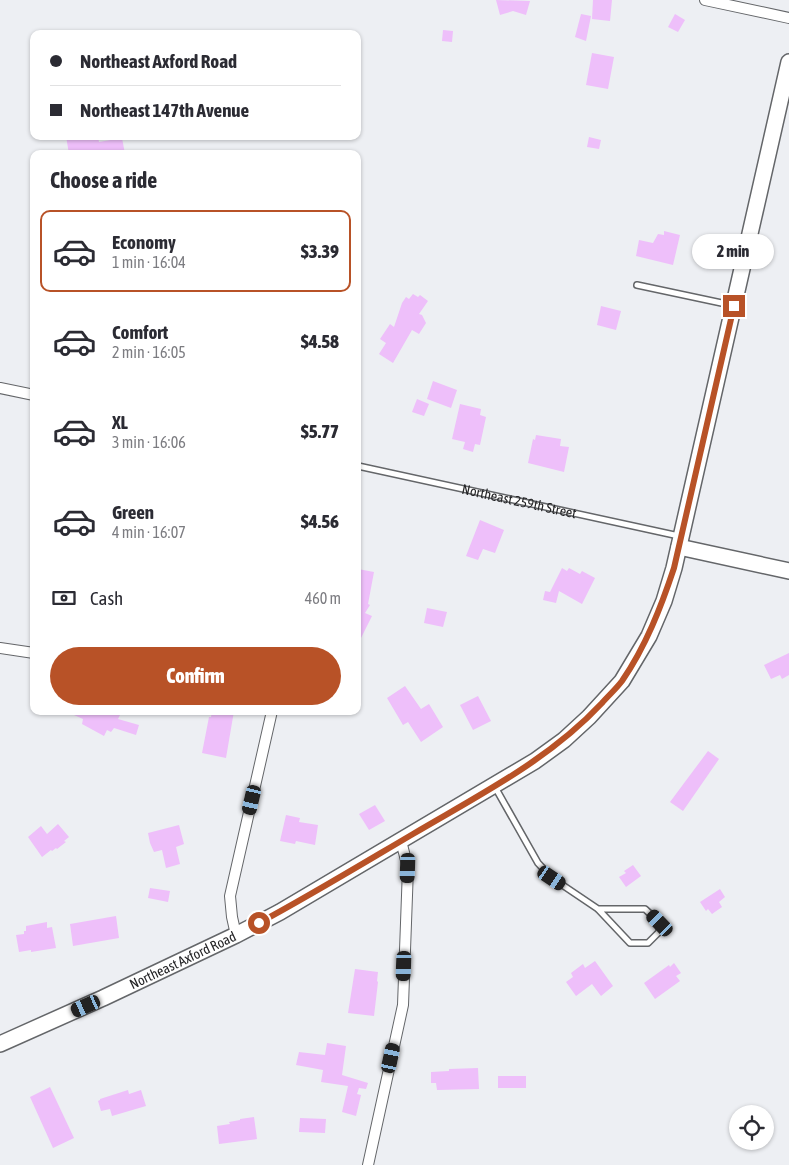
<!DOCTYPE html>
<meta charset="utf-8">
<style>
body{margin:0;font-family:"Asap Condensed",sans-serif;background:#f2f2f3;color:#2b2b33;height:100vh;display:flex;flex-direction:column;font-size:19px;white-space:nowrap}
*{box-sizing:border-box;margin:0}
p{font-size:16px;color:#7c7c81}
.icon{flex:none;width:28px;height:28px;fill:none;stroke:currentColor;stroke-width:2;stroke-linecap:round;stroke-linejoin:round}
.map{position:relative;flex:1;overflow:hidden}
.side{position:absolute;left:30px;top:150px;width:331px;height:565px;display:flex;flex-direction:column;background:#fff;border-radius:10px;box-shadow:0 1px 4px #0004}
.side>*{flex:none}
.guide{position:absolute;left:30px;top:30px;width:331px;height:110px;border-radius:10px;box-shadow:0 1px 4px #0004;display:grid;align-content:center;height:110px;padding:0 20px;background:#fff}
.buttons{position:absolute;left:729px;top:1105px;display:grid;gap:10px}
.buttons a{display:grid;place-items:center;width:45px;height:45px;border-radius:50%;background:#fff;box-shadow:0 1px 4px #0004;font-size:25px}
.end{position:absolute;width:22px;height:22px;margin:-11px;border:6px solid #b85227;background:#fff;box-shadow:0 0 0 2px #fff}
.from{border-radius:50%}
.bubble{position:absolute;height:35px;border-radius:18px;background:#fff;box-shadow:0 1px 4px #0004;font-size:16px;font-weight:800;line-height:35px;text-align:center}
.car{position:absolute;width:15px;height:30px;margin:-15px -8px;border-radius:6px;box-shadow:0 0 4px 1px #0007;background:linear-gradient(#222 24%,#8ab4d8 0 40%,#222 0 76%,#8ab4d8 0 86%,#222 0)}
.guide b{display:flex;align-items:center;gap:18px;height:48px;font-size:19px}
.guide b+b{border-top:1px solid #e1e1e2}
.guide i{width:12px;height:12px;background:#2b2b33}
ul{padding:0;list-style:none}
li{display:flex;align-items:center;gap:15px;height:82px;margin:0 10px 8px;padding:0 10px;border:2px solid transparent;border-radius:10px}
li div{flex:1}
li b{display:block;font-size:19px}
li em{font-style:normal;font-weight:800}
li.selected{border-color:#b85227}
li>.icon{width:45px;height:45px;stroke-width:1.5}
h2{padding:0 20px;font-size:22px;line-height:60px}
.pay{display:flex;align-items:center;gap:12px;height:55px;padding:0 20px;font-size:19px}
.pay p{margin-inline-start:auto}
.cta{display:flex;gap:10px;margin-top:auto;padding:10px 20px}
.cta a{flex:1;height:58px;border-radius:30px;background:#b85227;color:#fff;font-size:20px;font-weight:800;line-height:58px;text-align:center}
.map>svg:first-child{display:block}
</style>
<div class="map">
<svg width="789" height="1165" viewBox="0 0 789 1165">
<rect width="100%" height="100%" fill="#edeff3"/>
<g fill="#eebffa">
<path d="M496 0 530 1 526 15 513 11 500 15Z"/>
<path d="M593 0H612L610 21 592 19Z"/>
<path d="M581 14 591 16 586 41 575 37Z"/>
<path d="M675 14 685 20 678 32 668 27Z"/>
<path d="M443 30 453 31 452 42 442 41Z"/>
<path d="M592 53 614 57 608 89 586 85Z"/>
<path d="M66 136H98L99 142 122 138 125 154H69Z"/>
<path d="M589 137 601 140 599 149 587 147Z"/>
<path d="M664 231 680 235 673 265 636 256 639 240 653 243 658 234 664 235Z"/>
<path d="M413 294 418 297 420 295 428 301 419 314 422 315 426 323 419 334 412 330 393 363 379 354 386 343 380 339 390 324 394 327 402 303 406 297 409 299Z"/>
<path d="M601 306 621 311 616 330 597 325Z"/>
<path d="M433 381 457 390 451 408 427 399Z"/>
<path d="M417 399 429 404 424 416 412 412Z"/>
<path d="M460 404 481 409 480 415 486 417 480 445 475 444 473 452 463 449 465 442 452 439Z"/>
<path d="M536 435 561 439 560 446 569 447 564 472 528 463 533 439 535 440Z"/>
<path d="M480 520 504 530 495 553 483 549 478 560 466 556Z"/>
<path d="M562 568 567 571 569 568 580 574 582 571 595 578 582 604 559 591 556 603 543 600 545 591 550 592Z"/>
<path d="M358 569 374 572 368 604 370 605 365 613 372 616 358 644Z"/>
<path d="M427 608 447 612 443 627 424 623Z"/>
<path d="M789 653V675L782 679 780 675 771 679 764 665Z"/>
<path d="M405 686 421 709 429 704 443 727 421 742 408 722 403 725 387 698Z"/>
<path d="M478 696 491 721 473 730 460 705Z"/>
<path d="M65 711H122L118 719 139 725 136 735 114 728 111 732 107 730 104 736 82 724 83 719Z"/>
<path d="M212 711H234L226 758 202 753 209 717H211Z"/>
<path d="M708 751 719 759 683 811 670 802Z"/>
<path d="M375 805 385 821 369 830 359 814Z"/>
<path d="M286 815 300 818 299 822 318 825 315 845 296 841 295 844 280 841Z"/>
<path d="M58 824 69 837 64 841 66 842 57 849 56 848 52 851 51 850 42 857 28 837 41 826 47 834Z"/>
<path d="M179 825 184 844 176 847 180 864 166 868 162 850 154 852 150 843 148 833Z"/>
<path d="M633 865 641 876 626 887 619 877 626 873 624 871Z"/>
<path d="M150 888 170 891 168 902 148 898Z"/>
<path d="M720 889 725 897 719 902 722 907 712 914 708 909 706 911 700 902Z"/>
<path d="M116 916 119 938 73 946 70 924Z"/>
<path d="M47 922V928L52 927 56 948 31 952V950L19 952 16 935 24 934V931H26V926Z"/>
<path d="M595 961 613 986 601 996 592 984 576 996 566 982 573 977 571 973 583 964 585 968Z"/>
<path d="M674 963 681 973 676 976 680 981 655 999 644 983 669 965 670 967Z"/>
<path d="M355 969 378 972 377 981 378 982 374 1016 348 1013Z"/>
<path d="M327 1043 346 1046 342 1075 368 1083 366 1089 359 1088 357 1094 361 1095 356 1116 342 1112 348 1086 321 1082 323 1070 296 1065 299 1052 325 1055Z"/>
<path d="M478 1068 479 1089 437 1090 436 1083H431V1072L449 1071V1069Z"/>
<rect x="498" y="1076" width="28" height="12"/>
<path d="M50 1087 74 1138 53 1148 30 1097Z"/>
<path d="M128 1090 129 1094 141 1090 146 1106 112 1116 110 1109 101 1111 98 1101 100 1100V1099Z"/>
<path d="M254 1117 257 1139 219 1144 217 1126 230 1124 229 1122 240 1120V1119Z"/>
<path d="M300 1118 326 1119 325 1133 299 1132Z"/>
</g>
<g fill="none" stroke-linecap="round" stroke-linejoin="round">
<g stroke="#646669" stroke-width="8">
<g id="lane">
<path d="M637 285 731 305"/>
<path id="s1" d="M358 466 679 536"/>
<path d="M495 787 538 863 552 878 598 909 630 943H648L659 932 660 923 645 909H598"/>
</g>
</g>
<g stroke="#646669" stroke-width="12">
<g id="street">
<path d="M705 0 789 18"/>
<path d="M0 388 34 395"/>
<path d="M0 648 34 653"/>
<path d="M236 935 232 917 230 896 272 711"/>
<path d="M368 1165 403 1005 408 868 401 841"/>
</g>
</g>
<g stroke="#646669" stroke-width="18">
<g id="secondary">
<path d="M679 547 789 571"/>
<path id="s2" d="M0 1044 103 998 236 935 280 912 535 761 564 740 589 717 622 681 649 636 664 601 674 568 789 62"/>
</g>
</g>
<use href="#lane" stroke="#fff" stroke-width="5"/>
<use href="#street" stroke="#fff" stroke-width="10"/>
<use href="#secondary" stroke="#fff" stroke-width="15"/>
</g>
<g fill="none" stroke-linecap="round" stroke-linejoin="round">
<path stroke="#b85227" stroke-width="6" d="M259 923C311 895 362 864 413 834 479 795 549 760 602 703 608 696 616 689 622 681 646 646 661 607 674 568L734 306"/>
</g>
<g text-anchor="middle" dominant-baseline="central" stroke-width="4.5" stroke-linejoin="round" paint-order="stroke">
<g font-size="14" fill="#242426" stroke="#fbfdff">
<text stroke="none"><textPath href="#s1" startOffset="165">Northeast 259th Street</textPath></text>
<text stroke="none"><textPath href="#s2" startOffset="201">Northeast Axford Road</textPath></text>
</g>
</g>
</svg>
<div class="buttons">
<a><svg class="icon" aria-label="locate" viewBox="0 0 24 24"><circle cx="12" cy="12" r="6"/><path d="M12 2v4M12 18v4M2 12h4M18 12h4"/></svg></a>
</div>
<i class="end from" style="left:259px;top:923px"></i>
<i class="end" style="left:734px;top:306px"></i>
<div class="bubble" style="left:692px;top:234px;width:82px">2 min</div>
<i class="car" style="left:252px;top:800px;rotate:193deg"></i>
<i class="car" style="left:408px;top:868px;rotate:182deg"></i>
<i class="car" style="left:552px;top:878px;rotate:124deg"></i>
<i class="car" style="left:660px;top:923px;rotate:316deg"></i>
<i class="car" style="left:404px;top:966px;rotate:182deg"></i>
<i class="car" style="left:86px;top:1006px;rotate:246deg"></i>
<i class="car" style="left:391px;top:1058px;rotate:12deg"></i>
<div class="guide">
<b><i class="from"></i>Northeast Axford Road</b>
<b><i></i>Northeast 147th Avenue</b>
</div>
<section class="side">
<h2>Choose a ride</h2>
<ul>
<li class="selected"><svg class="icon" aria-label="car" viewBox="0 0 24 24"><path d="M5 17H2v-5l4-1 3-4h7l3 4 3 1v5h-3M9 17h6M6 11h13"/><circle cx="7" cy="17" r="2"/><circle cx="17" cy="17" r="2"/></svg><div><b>Economy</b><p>1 min · 16:04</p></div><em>$3.39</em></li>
<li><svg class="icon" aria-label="car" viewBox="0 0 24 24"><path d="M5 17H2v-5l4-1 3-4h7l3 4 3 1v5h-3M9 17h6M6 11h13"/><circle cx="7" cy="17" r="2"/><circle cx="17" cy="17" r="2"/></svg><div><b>Comfort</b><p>2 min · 16:05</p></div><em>$4.58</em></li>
<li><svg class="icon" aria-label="car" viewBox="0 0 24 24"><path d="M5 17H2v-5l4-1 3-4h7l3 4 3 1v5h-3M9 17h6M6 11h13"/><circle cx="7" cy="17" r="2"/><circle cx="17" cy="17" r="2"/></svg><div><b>XL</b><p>3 min · 16:06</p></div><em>$5.77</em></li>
<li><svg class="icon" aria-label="car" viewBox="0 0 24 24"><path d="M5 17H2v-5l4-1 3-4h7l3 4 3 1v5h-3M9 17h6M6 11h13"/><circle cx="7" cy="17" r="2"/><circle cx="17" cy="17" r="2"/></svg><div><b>Green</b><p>4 min · 16:07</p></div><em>$4.56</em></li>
</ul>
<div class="pay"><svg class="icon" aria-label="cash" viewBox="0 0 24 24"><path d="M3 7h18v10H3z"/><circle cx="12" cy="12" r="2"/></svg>Cash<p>460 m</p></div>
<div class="cta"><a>Confirm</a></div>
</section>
</div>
